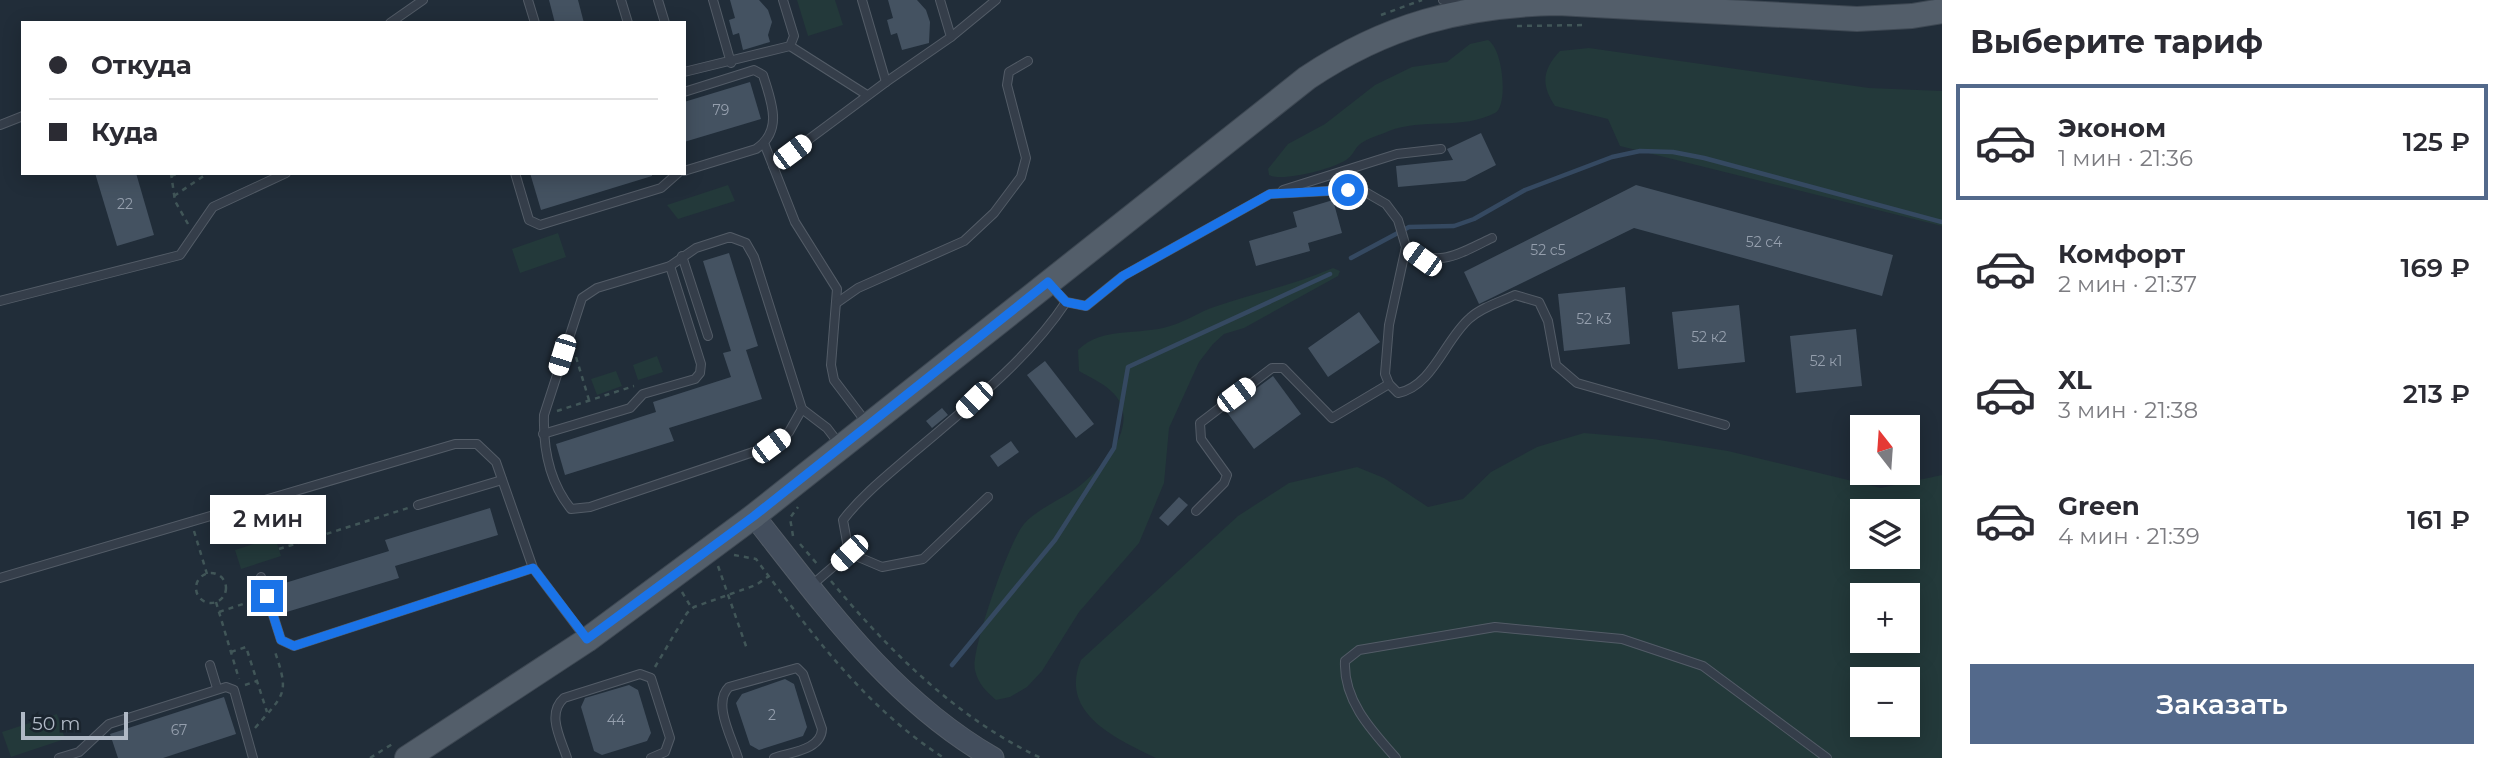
<!DOCTYPE html>
<html lang="ru">
<meta charset="utf-8">
<style>
body{margin:0;font-family:Montserrat,sans-serif;background:#f2f2f3;color:#2b2b33;height:100vh;display:flex;flex-direction:column;font-size:26px;white-space:nowrap}
*{box-sizing:border-box;margin:0}
p{font-size:23px;color:#7c7c81}
.icon{flex:none;width:38px;height:38px;fill:none;stroke:currentColor;stroke-width:2;stroke-linecap:round;stroke-linejoin:round}
.map{position:relative;flex:1;overflow:hidden}
.side{display:flex;flex-direction:column;background:#fff;width:560px}
.side>*{flex:none}
.hud{position:absolute;left:21px;top:21px;width:665px;height:154px;border-radius:0px;box-shadow:0 4px 18px #0003;display:grid;align-content:center;height:154px;padding:0 28px;background:#fff}
.needle{width:46px;rotate:343deg}
.fabs{position:absolute;left:1850px;top:415px;display:grid;gap:14px}
.fabs a{display:grid;place-items:center;width:70px;height:70px;border-radius:0px;background:#fff;box-shadow:0 4px 18px #0003;font-size:35px}
.scale{position:absolute;left:21px;bottom:18px;width:107px;box-sizing:border-box;padding-left:7px;border:4px solid #b0b9c6;border-top:0;font-size:19px;line-height:24px;white-space:nowrap;color:#b0b9c6;-webkit-text-stroke:5px #1a242e;paint-order:stroke}
.end{position:absolute;width:32px;height:32px;margin:-16px;border:9px solid #1a73e8;background:#fff;box-shadow:0 0 0 4px #fff}
.from{border-radius:50%}
.bubble{position:absolute;height:49px;border-radius:0px;background:#fff;box-shadow:0 4px 18px #0003;font-size:23px;font-weight:600;line-height:49px;text-align:center}
.car{position:absolute;width:21px;height:42px;margin:-21px -10px;border-radius:9px;box-shadow:0 0 5px 2px #0007;background:linear-gradient(#fff 24%,#345 0 40%,#fff 0 76%,#345 0 86%,#fff 0)}
.hud b{display:flex;align-items:center;gap:24px;height:66px;font-size:26px}
.hud b+b{border-top:2px solid #e1e1e2}
.hud i{width:18px;height:18px;background:#2b2b33}
ul{padding:0;list-style:none}
li{display:flex;align-items:center;gap:21px;height:116px;margin:0 14px 10px;padding:0 14px;border:4px solid transparent;border-radius:0px}
li div{flex:1}
li b{display:block;font-size:26px}
li em{font-style:normal;font-weight:600}
li.active{border-color:#53698b}
li>.icon{width:63px;height:63px;stroke-width:1.5}
h2{padding:0 28px;font-size:32px;line-height:84px}
.button{display:flex;gap:14px;margin-top:auto;padding:14px 28px}
.button a{flex:1;height:80px;border-radius:0px;background:#53698b;color:#fff;font-size:28px;font-weight:600;line-height:80px;text-align:center}
main{display:flex;flex:1;min-height:0}
.map>svg:first-child{display:block}
</style>
<main>
<div class="map">
<svg width="1942" height="758" viewBox="0 0 1942 758">
<rect width="100%" height="100%" fill="#212d39"/>
<g fill="#23393a" fill-rule="evenodd">
<path d="M797 0H835L843 25 808 36Z"/>
<path d="M1488 40C1504 50 1508 107 1495 113 1463 130 1422 118 1389 131 1380 135 1368 138 1360 144 1354 149 1353 156 1346 160 1332 169 1283 182 1269 175L1268 169 1288 144 1325 124 1375 85 1412 67 1447 62 1470 44Z"/>
<path d="M1589 48 1869 88 1942 91V226L1620 146 1608 119 1555 106C1541 85 1542 70 1560 51Z"/>
<path d="M728 185 735 201 678 219 667 205Z"/>
<path d="M558 233 566 257 520 273 512 249Z"/>
<path d="M1333 268 1340 271 1338 276 1244 328 1224 334 1213 344 1199 362 1169 428 1164 483 1139 543 1079 612 1042 671 1027 687 1010 697 996 700C986 691 978 684 975 670 970 652 1010 539 1024 524 1037 509 1060 500 1077 488 1102 469 1145 422 1111 391 1103 383 1089 377 1079 371L1078 350C1102 326 1139 336 1170 326 1185 322 1199 312 1214 307 1254 293 1294 285 1333 268Z"/>
<path d="M657 356 663 372 638 380 633 365Z"/>
<path d="M616 371 622 386 597 395 591 379Z"/>
<path d="M1584 433 1653 439 1728 451 1881 488 1942 475V758H1156C1118 739 1058 714 1081 660L1238 516 1289 483 1357 467 1384 478 1428 507 1463 499 1491 472 1537 447ZM1862 511H1908V556H1862ZM1862 595H1908V640H1862ZM1862 679H1908V724H1862Z"/>
<path d="M275 537 281 556 241 569 235 550Z"/>
<path d="M57 714 65 739 11 757 2 732Z"/>
</g>
<g fill="none" stroke-linecap="round" stroke-linejoin="round">
<g stroke="#354961" stroke-width="4.5">
<path d="M1351 258 1409 227 1454 226 1474 219 1525 190 1612 157 1640 151 1673 152 1704 158 1942 222"/>
<path d="M952 665 1055 540 1114 448 1128 367 1330 274"/>
</g>
</g>
<g fill="#445261">
<path d="M549 0H578L584 23H555Z"/>
<path d="M730 0H759L768 10 772 22 768 35 770 42 743 50 739 33 733 35 729 20 735 18Z"/>
<path d="M888 0H917L926 10 930 22 929 43 902 50 897 33 891 35 887 20 893 18Z"/>
<path d="M750 82 761 119 684 142V102Z"/>
<path d="M1481 133 1496 165 1465 181 1398 187 1396 166 1453 160 1447 149Z"/>
<path d="M95 173H136L154 235 117 246Z"/>
<path d="M530 173H652V176L541 210Z"/>
<path d="M1636 185 1893 255 1882 296 1634 228 1479 304 1464 272Z"/>
<path d="M1333 200 1342 233 1308 243 1310 251 1256 266 1249 241 1297 227 1293 212Z"/>
<path d="M729 253 758 346 746 350 762 399 669 428 674 441 565 475 556 444 656 412 653 402 731 377 723 353 731 351 703 261Z"/>
<path d="M1625 287 1630 344 1564 351 1558 294Z"/>
<path d="M1739 305 1745 362 1678 369 1672 312Z"/>
<path d="M1359 312 1380 342 1328 377 1308 348Z"/>
<path d="M1856 329 1862 386 1796 393 1790 336Z"/>
<path d="M1045 361 1094 424 1076 438 1027 375Z"/>
<path d="M1273 376 1301 414 1254 449 1226 411Z"/>
<path d="M942 408 948 415 932 428 926 421Z"/>
<path d="M1011 441 1019 452 998 467 990 456Z"/>
<path d="M1179 497 1188 505 1168 526 1159 518Z"/>
<path d="M490 508 498 535 395 566 399 578 280 614 272 587 389 551 385 540Z"/>
<path d="M785 679 794 684 807 727 803 736 759 750 750 745 736 703 742 694Z"/>
<path d="M629 685 638 690 651 733 647 741 602 755 594 751 581 707 585 698Z"/>
<path d="M224 697 236 734 163 758H118L110 734Z"/>
</g>
<g fill="none" stroke-linecap="round" stroke-linejoin="round">
<g stroke="#535c67" stroke-width="10">
<g id="lane">
<path d="M528 0 535 23"/>
<path d="M621 0 628 23"/>
<path d="M658 0 665 23"/>
<path d="M713 0 731 63"/>
<path d="M862 0 886 82 951 37 940 0"/>
<path d="M1443 0 1460 5"/>
<path d="M390 23 423 0"/>
<path d="M951 37 996 0"/>
<path d="M790 46 867 95"/>
<path d="M684 72 790 46 794 36 783 0"/>
<path d="M684 92 754 70 763 75C771 101 784 130 756 149L684 171"/>
<path d="M0 125 23 116"/>
<path d="M764 143 795 222 837 289 831 365 834 380 866 422"/>
<path d="M773 166 886 82"/>
<path d="M515 173 529 220 540 225 661 188 678 173"/>
<path d="M1283 190 1397 154 1441 149"/>
<path d="M730 237 746 243 754 257 802 409 789 432 771 446 590 507 571 509C550 483 543 448 544 415L582 298 597 288 670 266 696 248Z"/>
<path d="M1406 247C1438 270 1460 253 1492 238"/>
<path d="M682 256 708 336"/>
<path d="M1049 284 1066 302 1086 306 1123 276 1270 194 1348 190 1367 193 1386 204 1398 220 1406 247 1389 325 1385 374 1389 384 1398 393C1433 386 1445 339 1470 318 1482 307 1500 302 1515 295L1539 302 1548 321 1556 365 1577 383 1725 425"/>
<path d="M0 301 180 255 213 207 286 173"/>
<path d="M838 302 858 288 964 241 994 213 1021 177 1026 158 1007 85 1009 72 1028 61"/>
<path d="M802 409 827 428 840 445"/>
<path d="M543 434 630 408 643 394 695 379 700 373 701 364 670 266"/>
<path d="M418 505 502 480"/>
<path d="M1196 511 1224 483 1227 475 1201 439 1200 423 1272 368H1283L1332 418 1389 384"/>
<path d="M849 553 882 567 923 559 988 497"/>
<path d="M261 577 281 640 294 646 533 568"/>
<path d="M0 578 455 444H477L496 462 533 568 585 637"/>
<path d="M812 585 849 553 843 520C863 494 889 474 913 453 966 408 1027 361 1066 302"/>
<path d="M210 665 217 688"/>
<path d="M59 758 79 752 109 724 226 687 234 690 253 758"/>
<path d="M567 758C561 739 546 714 564 698L640 674 651 678 670 738 665 752 651 758"/>
<path d="M738 758C732 738 712 703 729 687L797 668 803 674 822 729C821 750 791 752 774 758"/>
<path d="M1396 758C1371 730 1343 700 1345 661L1359 650 1495 627 1622 639 1703 666 1827 758"/>
</g>
</g>
<g stroke="#535c67" stroke-width="23">
<path id="secondary" d="M754 516C825 606 892 700 993 758"/>
</g>
<g stroke="#3e4853" stroke-width="26">
<path id="primary" d="M407 758 587 640 754 516 1307 78C1386 25 1462 5 1558 3L1857 19 1912 16 1942 11"/>
</g>
<g stroke="#415658" stroke-width="2.5" stroke-dasharray="5 5" stroke-linecap="butt">
<path d="M1381 15 1422 0"/>
<path d="M1517 26 1587 25"/>
<path d="M171 173 175 201 188 224"/>
<path d="M171 176 180 173"/>
<path d="M174 196 208 173"/>
<path d="M576 357 589 400"/>
<path d="M557 411 634 386"/>
<path d="M194 531 207 574"/>
<path d="M793 536 790 518 798 507"/>
<path d="M800 544 818 565"/>
<path d="M279 549 408 508"/>
<path d="M734 555 756 559C811 633 865 707 944 758"/>
<path d="M718 566 747 649"/>
<circle cx="211" cy="588" r="15"/>
<path d="M831 581C888 650 959 720 1041 758"/>
<path d="M682 592 691 607"/>
<path d="M216 602 239 679"/>
<path d="M219 612 255 600"/>
<path d="M231 652 246 647 267 712"/>
<path d="M655 667 687 613 694 607 756 585 769 576"/>
<path d="M245 685 257 681"/>
<path d="M255 728C285 693 290 695 274 649"/>
<path d="M370 758 394 743"/>
</g>
<use href="#lane" stroke="#353e4a" stroke-width="8"/>
<use href="#secondary" stroke="#434e5d" stroke-width="21"/>
<use href="#primary" stroke="#535e6a" stroke-width="24"/>
</g>
<g fill="none" stroke-linecap="round" stroke-linejoin="round">
<path stroke="#1a73e8" stroke-width="9" d="M267 596 281 640 294 646 533 568 587 639 754 516 1048 282 1066 302 1086 306 1123 276 1270 194 1348 190"/>
</g>
<g text-anchor="middle" dominant-baseline="central" stroke-width="5" stroke-linejoin="round" paint-order="stroke">
<g font-size="14" fill="#959fad">
<text x="721" y="110">79</text>
<text x="125" y="204">22</text>
<text x="1764" y="242">52 с4</text>
<text x="1548" y="250">52 с5</text>
<text x="1594" y="319">52 к3</text>
<text x="1709" y="337">52 к2</text>
<text x="1826" y="361">52 к1</text>
<text x="772" y="715">2</text>
<text x="616" y="720">44</text>
<text x="179" y="730">67</text>
</g>
</g>
</svg>
<div class="fabs">
<a><svg class="needle" viewBox="-14 -14 28 28"><path d="M0-13l5 13h-10z" fill="#e53935"/><path d="M0 13l5-13h-10z" fill="#7c7c81"/></svg></a>
<a><svg class="icon" aria-label="layers" viewBox="0 0 24 24"><path d="M12 4l9 5-9 5-9-5zM3 14l9 5 9-5"/></svg></a>
<a>+</a>
<a>−</a>
</div>
<div class="scale">50 m</div>
<i class="end from" style="left:1348px;top:190px"></i>
<i class="end" style="left:267px;top:596px"></i>
<div class="bubble" style="left:210px;top:495px;width:116px">2 мин</div>
<i class="car" style="left:792px;top:152px;rotate:53deg"></i>
<i class="car" style="left:1422px;top:259px;rotate:306deg"></i>
<i class="car" style="left:562px;top:355px;rotate:197deg"></i>
<i class="car" style="left:1236px;top:395px;rotate:53deg"></i>
<i class="car" style="left:974px;top:400px;rotate:226deg"></i>
<i class="car" style="left:771px;top:446px;rotate:53deg"></i>
<i class="car" style="left:849px;top:553px;rotate:227deg"></i>
<div class="hud">
<b><i class="from"></i>Откуда</b>
<b><i></i>Куда</b>
</div>
</div>
<section class="side">
<h2>Выберите тариф</h2>
<ul>
<li class="active"><svg class="icon" aria-label="car" viewBox="0 0 24 24"><path d="M5 17H2v-5l4-1 3-4h7l3 4 3 1v5h-3M9 17h6M6 11h13"/><circle cx="7" cy="17" r="2"/><circle cx="17" cy="17" r="2"/></svg><div><b>Эконом</b><p>1 мин · 21:36</p></div><em>125 ₽</em></li>
<li><svg class="icon" aria-label="car" viewBox="0 0 24 24"><path d="M5 17H2v-5l4-1 3-4h7l3 4 3 1v5h-3M9 17h6M6 11h13"/><circle cx="7" cy="17" r="2"/><circle cx="17" cy="17" r="2"/></svg><div><b>Комфорт</b><p>2 мин · 21:37</p></div><em>169 ₽</em></li>
<li><svg class="icon" aria-label="car" viewBox="0 0 24 24"><path d="M5 17H2v-5l4-1 3-4h7l3 4 3 1v5h-3M9 17h6M6 11h13"/><circle cx="7" cy="17" r="2"/><circle cx="17" cy="17" r="2"/></svg><div><b>XL</b><p>3 мин · 21:38</p></div><em>213 ₽</em></li>
<li><svg class="icon" aria-label="car" viewBox="0 0 24 24"><path d="M5 17H2v-5l4-1 3-4h7l3 4 3 1v5h-3M9 17h6M6 11h13"/><circle cx="7" cy="17" r="2"/><circle cx="17" cy="17" r="2"/></svg><div><b>Green</b><p>4 мин · 21:39</p></div><em>161 ₽</em></li>
</ul>
<div class="button"><a>Заказать</a></div>
</section>
</main>
